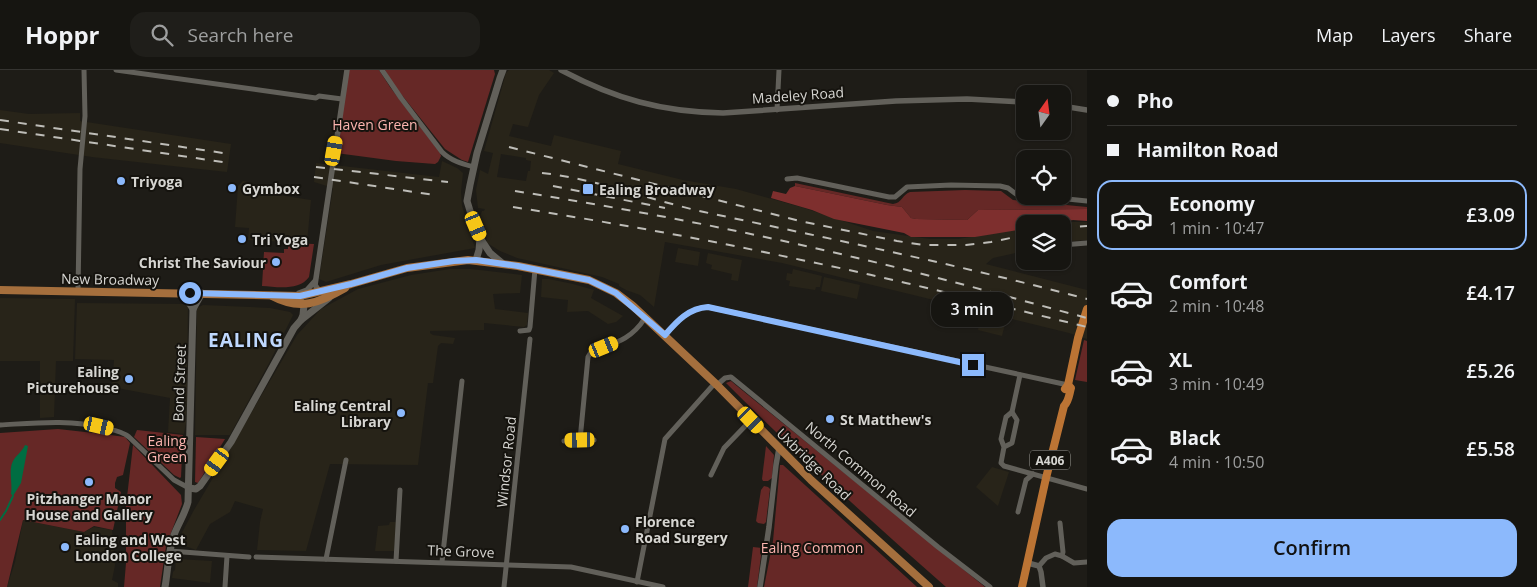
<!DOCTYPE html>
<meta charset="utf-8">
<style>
body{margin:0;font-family:"Open Sans",sans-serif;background:#1f1e1a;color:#f1f3f6;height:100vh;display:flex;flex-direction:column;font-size:19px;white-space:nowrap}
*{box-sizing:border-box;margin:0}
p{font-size:16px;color:#9e9f9f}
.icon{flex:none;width:28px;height:28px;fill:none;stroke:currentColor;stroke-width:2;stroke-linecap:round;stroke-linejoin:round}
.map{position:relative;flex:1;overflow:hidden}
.drawer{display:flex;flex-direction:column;background:#161511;width:450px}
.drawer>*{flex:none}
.guide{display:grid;align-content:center;height:110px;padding:0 20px;background:#161511}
.needle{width:32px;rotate:14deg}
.tools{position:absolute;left:1016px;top:15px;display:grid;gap:10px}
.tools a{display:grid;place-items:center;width:55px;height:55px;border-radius:10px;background:#161511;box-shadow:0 1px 4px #0004,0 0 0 1px #353431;font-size:25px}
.end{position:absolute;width:22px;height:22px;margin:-11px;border:6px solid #8cb9fc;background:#111;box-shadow:0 0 0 2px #111}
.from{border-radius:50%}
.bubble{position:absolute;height:35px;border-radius:15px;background:#161511;box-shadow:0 1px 4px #0004,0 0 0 1px #353431;font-size:16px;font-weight:600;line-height:35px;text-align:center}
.car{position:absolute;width:15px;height:30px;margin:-15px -8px;border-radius:6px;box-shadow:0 0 4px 1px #0007;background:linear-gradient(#f5c518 24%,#345 0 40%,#f5c518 0 76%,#345 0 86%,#f5c518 0)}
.guide b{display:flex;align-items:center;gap:18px;height:48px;font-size:19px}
.guide b+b{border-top:1px solid #353431}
.guide i{width:12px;height:12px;background:#f1f3f6}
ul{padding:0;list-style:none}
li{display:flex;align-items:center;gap:15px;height:70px;margin:0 10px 8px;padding:0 10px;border:2px solid transparent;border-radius:15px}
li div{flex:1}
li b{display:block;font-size:19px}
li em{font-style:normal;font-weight:600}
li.current{border-color:#8cb9fc}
li>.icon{width:45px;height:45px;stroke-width:1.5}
.primary-button{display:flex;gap:10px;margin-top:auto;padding:10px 20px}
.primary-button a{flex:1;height:58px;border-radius:15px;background:#8cb9fc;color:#111;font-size:20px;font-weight:600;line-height:58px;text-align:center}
header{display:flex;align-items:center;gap:30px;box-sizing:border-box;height:70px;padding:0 25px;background:#161511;border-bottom:1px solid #353431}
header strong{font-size:24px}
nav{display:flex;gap:28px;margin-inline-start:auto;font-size:18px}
.search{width:350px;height:45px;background:#1f1e1a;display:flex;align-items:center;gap:12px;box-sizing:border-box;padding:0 18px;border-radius:15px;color:#9e9f9f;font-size:19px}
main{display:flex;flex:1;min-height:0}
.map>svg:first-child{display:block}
</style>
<header>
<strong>Hoppr</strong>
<div class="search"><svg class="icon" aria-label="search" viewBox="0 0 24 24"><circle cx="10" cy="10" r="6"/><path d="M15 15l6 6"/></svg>Search here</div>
<nav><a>Map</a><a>Layers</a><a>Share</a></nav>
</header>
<main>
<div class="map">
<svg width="1087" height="517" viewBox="0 0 1087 517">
<rect width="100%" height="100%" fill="#1e1c17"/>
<g fill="#282419" fill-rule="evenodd">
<path d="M509 0H549L554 3 539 25 528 57 513 54 509 66 551 76 554 65 621 81 618 94 683 110 736 119 801 137 873 161 930 169H958L1025 158V181L993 188 986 194 1087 220V269L1069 263 782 193 665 172 654 237 640 225 626 220 619 216V214L602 207 517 188 500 181 487 173 484 153 479 149 482 141H484L485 139 478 138 476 120 480 100 488 104 493 83 484 81 506 3ZM501 84 526 88V90L531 91 530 101H528L526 111 497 107Z"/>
<path d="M0 40 29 44 80 43V51L231 74 227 102 92 87 0 73Z"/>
<path d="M442 91 457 98 463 103 461 122 462 136 475 178 381 195 326 212 319 209 333 118 314 112 316 93 439 107Z"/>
<path d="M243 111 253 113V121L311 130 307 173 248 170 249 158 235 157 238 116Z"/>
<path d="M1063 152H1087V170L1063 172 1062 154H1053Z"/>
<path d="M678 178 700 182 698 196 675 192Z"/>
<path d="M708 183 742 190 738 211 731 210 732 204 711 199 712 195 706 193Z"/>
<path d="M450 199H471L522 205 520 223 493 224 495 239 528 243 527 255 524 257 484 253V260L430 261V263L433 265 455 268 453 274 441 273 438 276 433 313H428L418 395 330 394 306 481 257 480 260 452 263 439 235 431 230 442 210 454 196 480 177 473 178 470 194 440 297 265 321 239 358 219 411 205Z"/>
<path d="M793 199 822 206 820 217H816L815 220 789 216 790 211 786 210 787 203 792 204Z"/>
<path d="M824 207 860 215 857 229 821 221Z"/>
<path d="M542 209H549L573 214 594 220 591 228 623 246 616 252 608 254 588 241 567 242 568 230 541 227Z"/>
<path d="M0 228 75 229 73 291H56L54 347 40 348V291H0Z"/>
<path d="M77 233 188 234 187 326 186 353 184 364 168 362 170 328 112 317 114 290 75 289Z"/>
<path d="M203 235 270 238 290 242 293 245 268 295 230 365H195L197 238Z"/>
<path d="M981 244 1006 250 1002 266 978 260Z"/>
<path d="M992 397 1009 402 998 436 976 417Z"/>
<path d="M23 450 84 462 94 457 112 460 115 495 112 510 118 513V517H7L15 492Z"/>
<path d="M390 452H396L394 481H375L378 456 389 455Z"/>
<path d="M178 489 212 491 210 513 172 508 173 502 175 500 176 490Z"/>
</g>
<g fill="#662826">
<path d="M349 0H379L390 17 440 83 441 86 438 92 435 94 396 91 336 83Z"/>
<path d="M385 0H494L495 4 468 92 462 90 445 79 393 14Z"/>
<path d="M795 113 893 134C902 133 902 125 910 122L965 120 1001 121 1013 130 1087 137V139L978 140 967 150 916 149 911 148 902 137 887 135 795 116Z"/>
<path d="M288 173 314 174 309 207C299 221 277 217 262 216L264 182 284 183V179H288Z"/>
<path d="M1084 270 1087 271V312L1075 310Z"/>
<path d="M731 311 737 316 985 517H946C871 451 797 384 726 313Z"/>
<path d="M58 359 103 364 125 367 130 373 123 405 117 407 115 413V418L121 422 113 460 94 456 84 462 23 450 7 517H0V363Z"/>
<path d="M137 360 183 365 181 407 180 408 174 405 134 367Z"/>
<path d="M196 367 225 369 198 413 195 412Z"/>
<path d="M133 375 181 425 182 434 166 476 160 517H124L126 493V436Z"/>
<path d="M766 376 774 385 772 408 768 411H763L762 409Z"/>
<path d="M780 395H783L917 517H764L773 471Z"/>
<path d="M764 416 768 417 770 419 766 452 764 454 758 453 756 451 761 420Z"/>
<path d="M753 477 762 478 757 517H748Z"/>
</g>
<path fill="#7e2f2e" d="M795 116 887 135 902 137 911 148 916 149 967 150 978 140 1087 139V151L1073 150 1053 154H1025V159L975 167H911L904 163 834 149 812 140 771 128 773 121 786 124 790 118Z"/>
<path fill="#006d42" d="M25 375 28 376 21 413 13 426 11 424C13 414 8 400 13 391 16 385 22 382 25 375Z"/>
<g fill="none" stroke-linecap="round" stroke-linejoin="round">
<path stroke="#006d42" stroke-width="2" d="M0 450 6 441 13 426"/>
<g stroke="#62605a" stroke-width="5">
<path d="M116 0 316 28 319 26 342 29"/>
<path d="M382 0 401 28 442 82C451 91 463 94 474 97"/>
<path d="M777 40 779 0"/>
<path d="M787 109 797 108 889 127H895L907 117 951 115 1000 116 1008 118 1016 124 1025 125"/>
<path d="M1038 126 1087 131"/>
<path d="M1062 175 1087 173"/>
<path d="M78 222 80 99 85 46 84 0"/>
<path d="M520 261 529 260 530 257 535 199"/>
<path d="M665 265C677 251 689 238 708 237L1068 315"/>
<path d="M717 315 725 308 731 307 938 477 990 517"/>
<path d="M1012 342 1020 305"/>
<path d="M0 355C35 353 70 349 104 358 113 360 122 361 129 367L174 410 189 418"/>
<path d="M594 370H580L588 287 591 282C615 273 631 270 645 248"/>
<path d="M564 371 580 370"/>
<path d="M1004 377 1012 373 1017 350 1012 342 1006 347 1001 369 1004 377 1001 393 1004 396 1087 419"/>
<path d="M711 405 724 378 751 350"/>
<path d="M1018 442 1026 410 1033 404"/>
<path d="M1060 453 1063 482 1062 486"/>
<path d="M170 481 249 487"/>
<path d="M256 487 571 497 663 517"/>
<path d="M326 489 346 390"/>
<path d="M396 491 400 420"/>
<path d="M442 492 462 311"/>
<path d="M1039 496 1046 488 1055 484 1062 486 1074 493 1087 492"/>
<path d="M637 512 665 369 715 313"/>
<path d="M225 517 227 486"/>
<path d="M504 517 530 269"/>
</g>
<g stroke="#62605a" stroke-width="5.5">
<path d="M561 0C615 29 662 42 723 43L896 31 967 29 1025 32"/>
<path d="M1062 36 1087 40"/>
<path d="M299 223 307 220 315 211"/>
<path d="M332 226 320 222 315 215 347 0"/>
<path d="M1028 493 1039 496 1041 502 1043 517"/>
<path d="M760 517 769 457 776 395 779 378"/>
</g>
<g stroke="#62605a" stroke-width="7">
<path d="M476 190 479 180 480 168"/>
<path d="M502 193 490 183 480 168 471 144 467 131 470 115 477 83 500 8 503 0"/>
<path d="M183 223 193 239"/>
<path d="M291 227 298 228 304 235 303 245 301 250"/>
<path d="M189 418 196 419 200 416 231 372 294 258 301 250 329 228"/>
<path d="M165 517C168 500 168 482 174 465 178 454 185 444 188 432L193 239 202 223"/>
</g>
<g stroke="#a56f3d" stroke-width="8">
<path d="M0 220 300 226 351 214 407 198 468 190 518 196 589 210 616 223 633 236 717 315 811 410 929 517"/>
<path d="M272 226C300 241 319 233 345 218"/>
</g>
<g stroke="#bc7434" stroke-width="8">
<path d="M1065 319 1068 315 1078 268 1087 239"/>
<path d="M1022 517 1046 408 1064 336C1069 331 1069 325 1071 318L1068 315"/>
</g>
<g stroke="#bebdb8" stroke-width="2" stroke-dasharray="9 9" stroke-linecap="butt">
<path d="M0 50 230 84"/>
<path d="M0 59 229 93"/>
<path d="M509 77 800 151 897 171 923 175H966L991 172 1025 165"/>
<path d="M316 97 448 112"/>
<path d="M542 103C597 109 650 130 704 142 832 169 960 195 1087 229"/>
<path d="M314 107 434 125"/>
<path d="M553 116 665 138"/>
<path d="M515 121C628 139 741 160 853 187 931 205 1009 227 1087 248"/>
<path d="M513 137C607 152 700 168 792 188 891 208 989 233 1087 257"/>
<path d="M1062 158 1087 156"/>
</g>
</g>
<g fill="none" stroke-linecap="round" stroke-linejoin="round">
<path stroke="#8cb9fc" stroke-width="6" d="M190 223 300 226 351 214 407 198 454 191 476 190 518 196 589 210 616 223 665 265C677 251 689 238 708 237L973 295"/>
</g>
<g fill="#8cb9fc" stroke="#15130e" stroke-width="2">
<circle cx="121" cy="111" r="5"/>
<circle cx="232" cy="118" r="5"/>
<rect x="582" y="113" width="12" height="12" rx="2.5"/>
<circle cx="242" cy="169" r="5"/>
<circle cx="276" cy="192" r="5"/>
<circle cx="129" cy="309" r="5"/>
<circle cx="401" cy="343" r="5"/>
<circle cx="830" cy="349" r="5"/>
<circle cx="89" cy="412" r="5"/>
<circle cx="625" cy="459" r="5"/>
<circle cx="65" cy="477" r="5"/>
</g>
<g text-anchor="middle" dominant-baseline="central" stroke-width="4" stroke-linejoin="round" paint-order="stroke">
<rect fill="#15130e" stroke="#9c9b96" stroke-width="1" x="1030" y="380.5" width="40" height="19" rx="4"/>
<g font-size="12" font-weight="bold" fill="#d6d5d1">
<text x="1050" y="390">A406</text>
</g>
<g font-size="14" fill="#d6d5d1" stroke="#15130e">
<text transform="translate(798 25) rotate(-4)">Madeley Road</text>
<text transform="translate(110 209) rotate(1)">New Broadway</text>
<text transform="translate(179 313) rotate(-88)">Bond Street</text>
<text transform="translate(506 392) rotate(-84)">Windsor Road</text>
<text transform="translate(814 394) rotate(44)">Uxbridge Road</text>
<text transform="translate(861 399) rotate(40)">North Common Road</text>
<text transform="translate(461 481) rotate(2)">The Grove</text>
</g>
<g font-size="14" fill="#fcb4af" stroke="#15130e">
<text x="375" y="54">Haven Green</text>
<text x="167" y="370">Ealing<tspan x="167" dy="16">Green</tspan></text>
<text x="812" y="477">Ealing Common</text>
</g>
<g font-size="14" font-weight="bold" fill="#d6d5d1" stroke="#15130e" text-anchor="start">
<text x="131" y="111">Triyoga</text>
<text x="242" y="118">Gymbox</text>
<text x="599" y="119">Ealing Broadway</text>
<text x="252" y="169">Tri Yoga</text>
<text x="266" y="192" text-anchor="end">Christ The Saviour</text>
<text x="119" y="301" text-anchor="end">Ealing<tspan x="119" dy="16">Picturehouse</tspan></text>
<text x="391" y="335" text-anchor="end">Ealing Central<tspan x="391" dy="16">Library</tspan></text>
<text x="840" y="349">St Matthew's</text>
<text x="89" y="428" text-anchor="middle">Pitzhanger Manor<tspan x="89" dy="16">House and Gallery</tspan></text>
<text x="635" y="451">Florence<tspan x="635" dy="16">Road Surgery</tspan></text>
<text x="75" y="469">Ealing and West<tspan x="75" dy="16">London College</tspan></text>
</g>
<g font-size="19" font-weight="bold" letter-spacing="1" fill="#bfd8fe" stroke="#15130e">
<text x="246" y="270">EALING</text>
</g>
</g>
</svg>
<div class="tools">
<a><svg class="needle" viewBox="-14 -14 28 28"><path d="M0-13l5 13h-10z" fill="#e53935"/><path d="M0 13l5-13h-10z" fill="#9e9f9f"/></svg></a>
<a><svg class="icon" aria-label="locate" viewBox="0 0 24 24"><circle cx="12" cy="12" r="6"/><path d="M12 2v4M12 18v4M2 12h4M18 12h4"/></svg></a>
<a><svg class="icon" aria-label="layers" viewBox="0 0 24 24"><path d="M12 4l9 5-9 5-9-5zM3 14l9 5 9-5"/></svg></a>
</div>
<i class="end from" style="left:190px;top:223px"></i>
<i class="end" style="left:973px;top:295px"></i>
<div class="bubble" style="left:931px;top:222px;width:82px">3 min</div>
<i class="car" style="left:334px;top:81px;rotate:10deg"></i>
<i class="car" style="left:476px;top:156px;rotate:157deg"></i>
<i class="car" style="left:604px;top:277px;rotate:68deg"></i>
<i class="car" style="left:751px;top:350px;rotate:136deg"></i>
<i class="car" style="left:99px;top:356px;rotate:103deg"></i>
<i class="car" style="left:580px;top:370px;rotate:269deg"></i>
<i class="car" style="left:217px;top:392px;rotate:216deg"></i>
</div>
<section class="drawer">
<div class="guide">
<b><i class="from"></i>Pho</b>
<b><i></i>Hamilton Road</b>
</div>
<ul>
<li class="current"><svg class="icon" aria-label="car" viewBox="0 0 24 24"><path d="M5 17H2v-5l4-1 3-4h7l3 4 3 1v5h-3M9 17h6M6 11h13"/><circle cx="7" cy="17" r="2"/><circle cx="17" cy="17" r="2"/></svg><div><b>Economy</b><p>1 min · 10:47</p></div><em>£3.09</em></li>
<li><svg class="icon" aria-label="car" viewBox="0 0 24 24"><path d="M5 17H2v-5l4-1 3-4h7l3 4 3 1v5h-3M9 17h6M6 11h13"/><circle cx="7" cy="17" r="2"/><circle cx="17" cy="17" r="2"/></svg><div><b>Comfort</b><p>2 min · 10:48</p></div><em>£4.17</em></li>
<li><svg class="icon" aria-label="car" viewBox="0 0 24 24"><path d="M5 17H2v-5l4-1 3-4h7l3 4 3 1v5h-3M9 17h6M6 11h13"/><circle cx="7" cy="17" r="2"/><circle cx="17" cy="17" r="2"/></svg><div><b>XL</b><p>3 min · 10:49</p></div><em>£5.26</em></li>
<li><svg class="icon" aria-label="car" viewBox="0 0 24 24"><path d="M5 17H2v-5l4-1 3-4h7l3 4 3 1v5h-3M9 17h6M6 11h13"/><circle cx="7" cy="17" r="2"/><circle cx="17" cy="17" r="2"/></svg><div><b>Black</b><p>4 min · 10:50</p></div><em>£5.58</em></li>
</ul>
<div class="primary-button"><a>Confirm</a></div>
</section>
</main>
